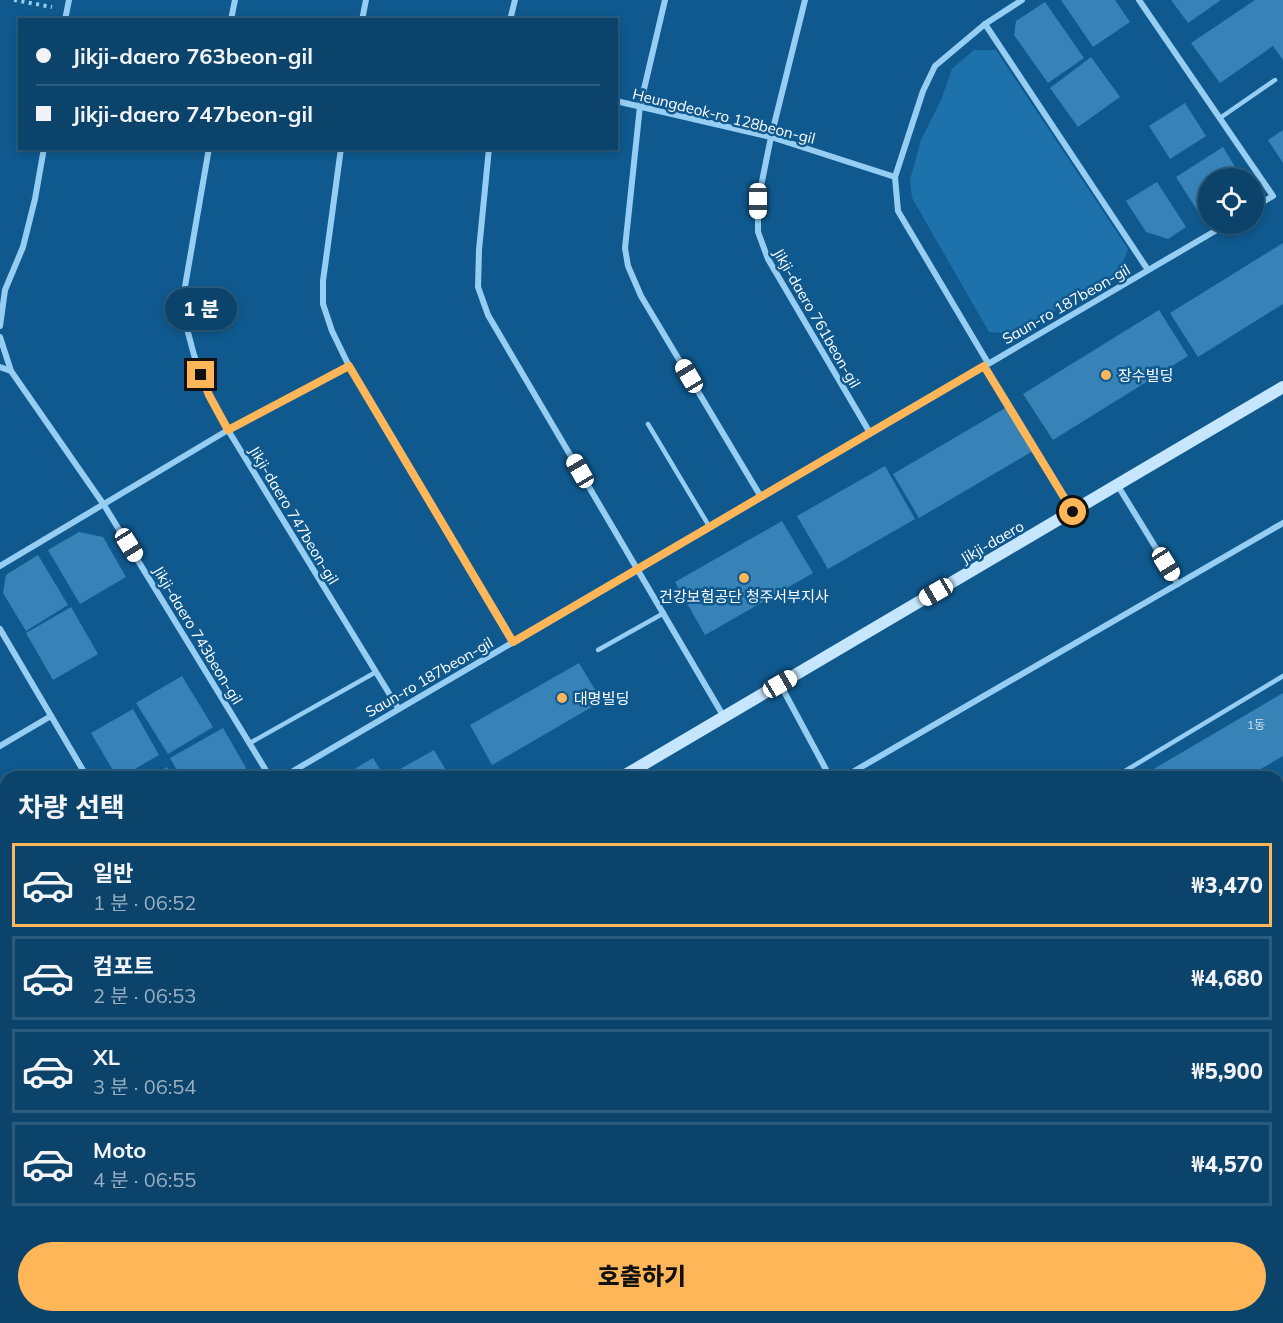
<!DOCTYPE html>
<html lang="ko">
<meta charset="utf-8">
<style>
body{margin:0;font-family:Mulish,"Noto Sans KR",sans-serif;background:#144a70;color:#f1f3f6;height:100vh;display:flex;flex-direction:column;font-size:22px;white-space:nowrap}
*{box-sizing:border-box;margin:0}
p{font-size:20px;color:#9ab0c1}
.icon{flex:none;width:33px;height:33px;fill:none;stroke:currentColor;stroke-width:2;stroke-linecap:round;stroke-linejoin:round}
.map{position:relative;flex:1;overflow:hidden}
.details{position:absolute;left:0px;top:771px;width:1284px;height:552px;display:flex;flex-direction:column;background:#0b436a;border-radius:18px 18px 0 0;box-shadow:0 3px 9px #0003,0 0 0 2px #2b5c7e}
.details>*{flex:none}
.guide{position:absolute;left:18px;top:18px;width:600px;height:132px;border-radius:0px;box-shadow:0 3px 9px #0003,0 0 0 2px #2b5c7e;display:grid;align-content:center;height:132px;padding:0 18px;background:#0b436a}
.fabs{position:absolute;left:1198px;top:168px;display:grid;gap:12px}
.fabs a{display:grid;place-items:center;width:66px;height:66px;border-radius:50%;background:#0b436a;box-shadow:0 3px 9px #0003,0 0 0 2px #2b5c7e;font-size:30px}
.end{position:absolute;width:27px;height:27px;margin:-14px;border:8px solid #ffb658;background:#111;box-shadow:0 0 0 3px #111}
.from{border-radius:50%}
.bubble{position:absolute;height:42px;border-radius:21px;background:#0b436a;box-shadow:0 3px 9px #0003,0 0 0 2px #2b5c7e;font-size:20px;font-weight:800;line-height:42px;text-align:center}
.car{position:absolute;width:18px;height:36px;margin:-18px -9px;border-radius:8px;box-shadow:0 0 4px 2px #0007;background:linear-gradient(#fff 24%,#345 0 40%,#fff 0 76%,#345 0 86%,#fff 0)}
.guide b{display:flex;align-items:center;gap:21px;height:57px;font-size:22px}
.guide b+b{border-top:2px solid #2b5c7e}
.guide i{width:15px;height:15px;background:#f1f3f6}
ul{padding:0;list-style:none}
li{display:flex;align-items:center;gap:18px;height:84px;margin:0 12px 9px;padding:0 6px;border:3px solid #2b5c7e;border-radius:0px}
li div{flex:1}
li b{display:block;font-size:22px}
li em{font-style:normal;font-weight:800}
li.selected{border-color:#ffb658}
li>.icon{width:54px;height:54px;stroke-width:1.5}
h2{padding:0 18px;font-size:27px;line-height:72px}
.action{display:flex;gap:12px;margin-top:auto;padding:12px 18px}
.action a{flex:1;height:69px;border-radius:36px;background:#ffb658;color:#111;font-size:24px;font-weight:800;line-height:69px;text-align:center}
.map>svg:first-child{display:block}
</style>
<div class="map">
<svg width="1283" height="1323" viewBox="0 0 1283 1323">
<rect width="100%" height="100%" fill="#0f598e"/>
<g fill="#1d72ab">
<path d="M974 50H996L1128 249 1119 272 1016 334 989 332 912 198 910 180 921 140 941 100 952 69Z"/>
<path d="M0 856 6 866V922L0 925Z"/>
</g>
<g fill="#3783b8">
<path d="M1061 0H1115L1130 22 1093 47Z"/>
<path d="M1171 0H1221L1188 23Z"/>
<path d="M1255 0H1283V60L1273 46 1220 83 1191 43Z"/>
<path d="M1045 2 1084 58 1048 83 1014 35 1016 21Z"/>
<path d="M1091 57 1120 97 1078 127 1050 88Z"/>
<path d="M1185 103 1206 136 1170 159 1149 126Z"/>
<path d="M1283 130V163L1268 140Z"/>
<path d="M1223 147 1240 175V178H1209V213L1202 218 1176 177Z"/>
<path d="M1157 182 1186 227 1168 239 1146 232 1126 201Z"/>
<path d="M1283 243V304L1198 357 1170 313Z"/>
<path d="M1159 310 1188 356 1053 440 1023 394Z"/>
<path d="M1007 407 1033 451 919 518 893 474Z"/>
<path d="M885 466 915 519 828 569 797 516Z"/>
<path d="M782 521 813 573 705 635 675 582Z"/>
<path d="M79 532 103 537 126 577 80 604 48 550Z"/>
<path d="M38 555 68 605 26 631 3 593 6 575Z"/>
<path d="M71 607 98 654 53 680 26 633Z"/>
<path d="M579 663 602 701 492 765 470 725Z"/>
<path d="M182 676 213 727 168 754 136 703Z"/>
<path d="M1283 693V756L1247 777H1140Z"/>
<path d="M133 709 159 755 121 777H117L91 733Z"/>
<path d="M223 728 246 768 244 777H181L170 758Z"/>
<path d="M434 750 450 777H386Z"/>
<path d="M373 758 385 777H341Z"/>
<path d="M167 767 173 777H150Z"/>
<path d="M1283 820V883L1278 886V823Z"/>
<path d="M6 968V1042L0 1045V972Z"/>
</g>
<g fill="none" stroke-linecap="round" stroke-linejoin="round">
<path stroke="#96cef3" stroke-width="4" stroke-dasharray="3 4.5" stroke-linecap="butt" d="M14 0 52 7"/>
<g stroke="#96cef3" stroke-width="4.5">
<path d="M1220 118 1275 80"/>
<path d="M984 366 1071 509"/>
<path d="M648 424 709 526"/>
<path d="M598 650 664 613"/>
<path d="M250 743 376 672"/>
<path d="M1115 777 1283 676"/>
<path d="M1278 789 1283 786"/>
<path d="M1278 906 1283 903"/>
<path d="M1278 950 1283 959"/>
<path d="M43 1317 47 1323"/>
</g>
<g stroke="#96cef3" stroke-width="6">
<path d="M665 0 640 106 625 248 628 266 641 296 761 497"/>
<path d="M805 0 771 137 758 201V232L768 259 870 433"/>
<path d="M1139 0 1273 196 1254 207"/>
<path d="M65 20 69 0"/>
<path d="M231 20 235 0"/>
<path d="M362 20 366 0"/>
<path d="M510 20 515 0"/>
<path d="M985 24 1148 270"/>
<path d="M616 101 771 137 895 177"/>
<path d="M209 148 183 298 186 325 194 355 209 395 228 430 398 708"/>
<path d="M341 148 323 281V304L332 331 349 366 512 642"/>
<path d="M489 148 479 250 478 287 488 315 724 717"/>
<path d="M0 326 5 290 23 247 35 199 44 148"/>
<path d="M0 337 11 371 104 505 270 777"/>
<path d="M988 363 898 211 895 177 923 91 935 66 985 24 1022 0"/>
<path d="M0 367 11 371"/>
<path d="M1118 486 1178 584"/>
<path d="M0 566 228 430 349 366"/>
<path d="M0 629 87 777"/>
<path d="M780 684 830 777"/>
<path d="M0 746 51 716"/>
<path d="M283 777 1227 224"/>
<path d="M844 777 1283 523"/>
<path d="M0 942 6 938"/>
<path d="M410 1317 411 1323"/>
<path d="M776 1323V1317"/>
<path d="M1093 1323V1317"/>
</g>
<g stroke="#c5e6fd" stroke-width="12">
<path d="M622 777 1283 387"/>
<path d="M1278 1060 1283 1058"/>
<path d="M0 1142 6 1139"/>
<path d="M2 1323 18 1317"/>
</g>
</g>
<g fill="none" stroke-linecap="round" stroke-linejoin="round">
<path stroke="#ffb658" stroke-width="8" d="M201 375 209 395 228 430 349 366 513 642 984 366 1073 512"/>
</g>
<g fill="#ffb658" stroke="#0f598e" stroke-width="2">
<circle cx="1106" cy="375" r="6"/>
<circle cx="744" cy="578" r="6"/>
<circle cx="562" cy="698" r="6"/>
</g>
<g text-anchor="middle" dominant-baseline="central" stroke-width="5" stroke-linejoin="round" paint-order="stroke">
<g font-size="12" fill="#cde0ed">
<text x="1256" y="724">1동</text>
</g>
<g font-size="15" fill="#fff" stroke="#0f598e">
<text transform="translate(724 116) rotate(14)">Heungdeok-ro 128beon-gil</text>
<text transform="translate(1066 304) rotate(-30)">Saun-ro 187beon-gil</text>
<text transform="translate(817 318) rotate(60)">Jikji-daero 761beon-gil</text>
<text transform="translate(294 515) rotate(59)">Jikji-daero 747beon-gil</text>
<text transform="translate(992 542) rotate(-30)">Jikji-daero</text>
<text transform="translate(198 635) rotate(59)">Jikji-daero 743beon-gil</text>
<text transform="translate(429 677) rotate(-30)">Saun-ro 187beon-gil</text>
</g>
<g font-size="15" fill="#fff" stroke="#0f598e" text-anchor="start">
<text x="1118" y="375">장수빌딩</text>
<text x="744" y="596" text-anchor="middle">건강보험공단 청주서부지사</text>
<text x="574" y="698">대명빌딩</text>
</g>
</g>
</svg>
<div class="fabs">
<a><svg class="icon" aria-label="locate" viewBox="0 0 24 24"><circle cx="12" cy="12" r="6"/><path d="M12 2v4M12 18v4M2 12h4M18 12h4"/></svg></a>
</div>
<i class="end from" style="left:1073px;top:512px"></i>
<i class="end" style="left:201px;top:375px"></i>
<div class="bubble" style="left:165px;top:288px;width:72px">1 분</div>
<i class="car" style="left:758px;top:201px;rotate:180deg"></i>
<i class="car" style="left:689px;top:376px;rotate:329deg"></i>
<i class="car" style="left:580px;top:471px;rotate:330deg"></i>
<i class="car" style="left:129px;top:545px;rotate:148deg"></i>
<i class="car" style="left:1166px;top:564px;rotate:148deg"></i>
<i class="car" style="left:936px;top:592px;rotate:240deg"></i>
<i class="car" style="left:780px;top:684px;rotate:60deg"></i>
<div class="guide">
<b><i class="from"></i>Jikji-daero 763beon-gil</b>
<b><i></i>Jikji-daero 747beon-gil</b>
</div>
<section class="details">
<h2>차량 선택</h2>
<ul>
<li class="selected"><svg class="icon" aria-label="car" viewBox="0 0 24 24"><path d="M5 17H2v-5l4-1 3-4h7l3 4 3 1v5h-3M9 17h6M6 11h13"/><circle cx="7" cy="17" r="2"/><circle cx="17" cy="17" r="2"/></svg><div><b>일반</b><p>1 분 · 06:52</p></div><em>₩3,470</em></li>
<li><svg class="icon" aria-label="car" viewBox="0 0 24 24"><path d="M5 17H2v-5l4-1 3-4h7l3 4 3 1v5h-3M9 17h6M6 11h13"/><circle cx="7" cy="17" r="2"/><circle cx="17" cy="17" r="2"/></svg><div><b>컴포트</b><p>2 분 · 06:53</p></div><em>₩4,680</em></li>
<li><svg class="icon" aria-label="car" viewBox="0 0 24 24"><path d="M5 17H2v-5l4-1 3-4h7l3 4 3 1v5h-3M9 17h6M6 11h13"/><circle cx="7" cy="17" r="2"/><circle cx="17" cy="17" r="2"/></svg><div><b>XL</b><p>3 분 · 06:54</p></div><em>₩5,900</em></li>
<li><svg class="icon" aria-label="car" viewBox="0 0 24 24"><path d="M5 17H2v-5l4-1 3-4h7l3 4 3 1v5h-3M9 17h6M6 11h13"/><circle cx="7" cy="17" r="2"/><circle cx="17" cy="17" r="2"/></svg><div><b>Moto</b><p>4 분 · 06:55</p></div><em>₩4,570</em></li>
</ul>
<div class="action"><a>호출하기</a></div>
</section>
</div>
